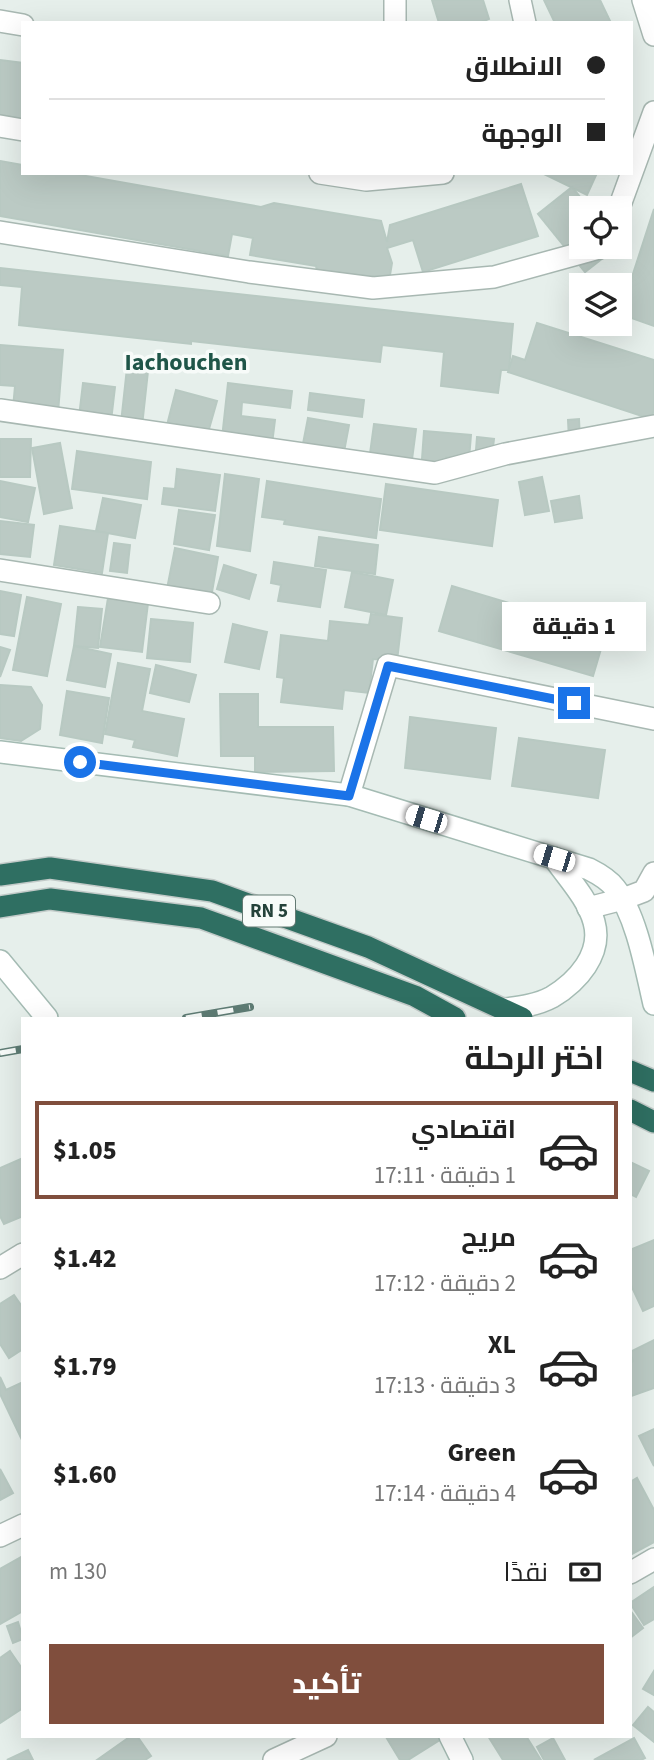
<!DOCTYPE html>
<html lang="ar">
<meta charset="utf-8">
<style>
body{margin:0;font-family:"Source Sans 3",Cairo,sans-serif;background:#f6f6f6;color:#222;direction:rtl;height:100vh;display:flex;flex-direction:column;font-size:26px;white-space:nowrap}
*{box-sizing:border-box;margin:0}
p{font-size:23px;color:#767676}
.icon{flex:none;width:38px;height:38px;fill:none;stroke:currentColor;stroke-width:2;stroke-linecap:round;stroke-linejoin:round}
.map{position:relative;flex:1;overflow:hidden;direction:ltr}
.sheet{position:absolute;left:21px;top:1017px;width:611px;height:721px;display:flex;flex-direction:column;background:#fff;border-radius:0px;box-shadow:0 7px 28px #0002;direction:rtl}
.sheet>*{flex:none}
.guide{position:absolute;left:21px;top:21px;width:612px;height:154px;border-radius:0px;box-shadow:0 7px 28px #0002;direction:rtl;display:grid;align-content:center;height:154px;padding:0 28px;background:#fff}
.fabs{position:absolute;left:569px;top:196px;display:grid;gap:14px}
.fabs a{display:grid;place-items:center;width:63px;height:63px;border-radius:0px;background:#fff;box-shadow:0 7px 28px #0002;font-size:35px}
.end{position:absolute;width:32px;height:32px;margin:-16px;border:9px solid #1a73e8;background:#fff;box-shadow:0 0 0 4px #fff}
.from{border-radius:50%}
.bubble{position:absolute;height:49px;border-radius:0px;background:#fff;box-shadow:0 7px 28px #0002;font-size:23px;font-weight:800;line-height:49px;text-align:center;direction:rtl}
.car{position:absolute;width:21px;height:42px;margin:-21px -10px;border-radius:9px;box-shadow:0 0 5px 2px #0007;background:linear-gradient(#fff 24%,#345 0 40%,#fff 0 76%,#345 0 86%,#fff 0)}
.guide b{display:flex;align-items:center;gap:24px;height:66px;font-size:26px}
.guide b+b{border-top:2px solid #e0e0e0}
.guide i{width:18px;height:18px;background:#222}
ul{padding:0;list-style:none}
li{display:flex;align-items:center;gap:21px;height:98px;margin:0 14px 10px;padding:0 14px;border:4px solid transparent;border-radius:0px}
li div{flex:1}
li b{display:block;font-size:26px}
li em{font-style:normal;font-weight:800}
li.active{border-color:#804e3d}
li>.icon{width:63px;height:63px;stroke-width:1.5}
h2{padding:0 28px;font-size:32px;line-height:84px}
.pay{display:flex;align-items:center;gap:18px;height:77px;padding:0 28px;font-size:26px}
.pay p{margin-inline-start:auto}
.cta{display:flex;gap:14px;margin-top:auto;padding:14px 28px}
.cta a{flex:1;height:80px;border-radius:0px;background:#804e3d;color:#fff;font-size:28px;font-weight:800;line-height:80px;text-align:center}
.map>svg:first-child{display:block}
</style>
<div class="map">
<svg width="654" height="1760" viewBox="0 0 654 1760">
<rect width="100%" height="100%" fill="#e6efeb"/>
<g fill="#bbcac4" stroke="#b8c9c2" stroke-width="2">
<path d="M432 0H483L489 19 479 23H439Z"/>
<path d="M544 0H600L611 23H555Z"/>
<path d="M0 60 23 63V119L0 115Z"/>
<path d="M0 161 23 165V173H69L261 207 274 203 381 221 387 242 390 225 521 184 538 236 423 272 413 240 387 248 392 263 388 287 318 275 316 266 250 255 253 238 232 234 228 256 0 216Z"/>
<path d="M542 173H597L587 195Z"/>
<path d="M572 187 589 208H581V247H617L585 272 538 214Z"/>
<path d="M654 209V326L620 314Z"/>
<path d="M0 268 513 324 509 370H501L498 393 441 386 444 352 382 345 380 362 191 341V344L19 325 22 287 0 285Z"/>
<path d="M537 323 654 360V410L651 419 508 372 513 356 525 360Z"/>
<path d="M0 345 63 350 58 413 13 408 15 386 0 385Z"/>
<path d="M127 368 148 371 142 426 121 423Z"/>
<path d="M83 383 115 387 111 421 79 417Z"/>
<path d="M228 383 292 391 290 408 242 402 241 416 275 420 272 444 222 438Z"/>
<path d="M176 390 217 401 207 436 167 425Z"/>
<path d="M310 393 364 400 362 417 308 410Z"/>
<path d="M308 418 349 425 343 457 302 449Z"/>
<path d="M579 419 580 440H569L568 420Z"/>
<path d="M374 424 416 429 411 467 369 461Z"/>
<path d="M424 431 471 435 469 459 446 457 445 474 421 473Z"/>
<path d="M477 437 494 439 491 464 475 463Z"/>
<path d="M0 439H31L30 477H0Z"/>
<path d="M60 443 72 508 44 514 32 448Z"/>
<path d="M77 451 151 462 147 499 72 489Z"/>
<path d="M177 469 220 475 215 511 162 504 164 488 175 489Z"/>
<path d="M225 474 259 479 250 551 217 546Z"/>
<path d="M542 477 549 511 525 515 519 482Z"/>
<path d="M0 481 35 488 28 522 0 517Z"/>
<path d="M267 481 381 499 376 538 284 524 285 520 262 517Z"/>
<path d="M386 484 498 500 492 546 380 530Z"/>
<path d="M579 496 582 518 555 522 551 501Z"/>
<path d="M103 498 141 505 135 538 96 531Z"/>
<path d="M179 510 215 515 209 550 174 544Z"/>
<path d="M0 521 34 525 30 557 0 554Z"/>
<path d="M60 526 108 533 102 573 54 565Z"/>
<path d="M319 537 378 545 375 574 315 566Z"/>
<path d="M114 543 130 545 127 573 110 571Z"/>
<path d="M175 548 218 557 211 598 167 589Z"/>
<path d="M274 562 326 570 320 607 278 601 281 585 271 583Z"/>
<path d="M224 565 256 575 249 599 217 589Z"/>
<path d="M352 572 393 580 386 615 345 607Z"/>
<path d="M452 586 606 632 593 676 439 631Z"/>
<path d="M0 591 21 595 14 636 0 634Z"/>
<path d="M27 597 61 604 47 676 13 670Z"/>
<path d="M108 598 148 603 142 652 100 647Z"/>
<path d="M78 607 102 609 98 648 74 646Z"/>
<path d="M371 614 402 618 397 661 373 659 369 693 344 690 342 709 281 702 284 678 277 677 281 635 328 641 330 621 369 625Z"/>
<path d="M151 619 193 623 190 662 147 658Z"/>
<path d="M233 624 267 632 259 669 225 662Z"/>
<path d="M74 646 111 654 105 687 67 680Z"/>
<path d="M0 647 10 650 0 677Z"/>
<path d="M118 663 150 669 142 711 184 719 177 756 133 747 135 740 105 734Z"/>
<path d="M156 665 196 675 189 702 150 693Z"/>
<path d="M0 685 31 687 42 705 40 729 21 741 0 738Z"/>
<path d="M67 691 109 698 102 743 60 735Z"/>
<path d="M220 694H258V727H333L334 771 255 772V756H221Z"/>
<path d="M410 717 496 728 490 779 405 768Z"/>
<path d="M519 738 605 750 598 798 512 786Z"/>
<path d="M23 1158V1216L4 1224 0 1216V1168Z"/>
<path d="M630 1162 649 1171 636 1197 630 1194Z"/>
<path d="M654 1240V1306L643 1311 630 1283V1250Z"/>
<path d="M14 1295 23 1308V1349L9 1358 0 1344V1304Z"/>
<path d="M654 1340V1388L631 1396 630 1363 633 1361 630 1352Z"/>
<path d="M0 1377 6 1390 23 1382V1442L0 1394Z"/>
<path d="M654 1429V1466L639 1436Z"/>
<path d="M0 1469 13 1493 0 1500Z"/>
<path d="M637 1478 654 1510V1542L630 1555V1482Z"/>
<path d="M23 1556V1611L0 1624V1569Z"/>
<path d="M654 1587V1619L644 1625 630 1603Z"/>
<path d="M630 1610 643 1628 630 1638Z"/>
<path d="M18 1622 23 1639 13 1643 7 1626Z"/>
<path d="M10 1651 23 1670V1708L0 1723V1658Z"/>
<path d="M654 1671V1695L643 1689Z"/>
<path d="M648 1707 654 1712V1742L633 1725Z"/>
<path d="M131 1736H137L151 1756 145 1760H97Z"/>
<path d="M388 1736H438L440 1740 408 1760H400L386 1737Z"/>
<path d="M488 1736H526L541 1760H503Z"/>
<path d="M553 1738 565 1760H544L537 1747Z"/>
<path d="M634 1738 645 1758 641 1760H594Z"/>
<path d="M28 1750 33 1760H7Z"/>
</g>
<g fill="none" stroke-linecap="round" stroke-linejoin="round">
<g stroke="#a8b8b2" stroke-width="24">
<g id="street">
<path d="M520 0 525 23"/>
<path d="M643 0 654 35"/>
<path d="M0 21 23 25"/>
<path d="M395 23V0"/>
<path d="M0 126 23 130"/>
<path d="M320 173 366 180 443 173"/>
<path d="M619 208 654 112"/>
<path d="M0 232 249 272 373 288 494 277 603 247"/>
<path d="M0 410 435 473 505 454 654 426"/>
<path d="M0 570 209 603"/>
<path d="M349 795 388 665 654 719"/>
<path d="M588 908 623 899 644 891 654 873"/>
<path d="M0 1268 23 1254"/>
<path d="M0 1536 23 1525"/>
<path d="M630 1573 654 1559"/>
<path d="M274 1760 326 1736"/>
</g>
</g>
<g stroke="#a4bbb3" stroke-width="24">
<g id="secondary">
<path d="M0 752 349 795 589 869C599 874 608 879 615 888 637 916 646 970 654 1004"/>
<path d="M0 961 47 1018"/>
<path d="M505 1009C521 1007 537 1005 552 997 577 982 603 954 594 922 588 899 568 878 554 858"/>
<path d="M450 1736 462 1760"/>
</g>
</g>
<g stroke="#c2cac8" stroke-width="24">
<g id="highway">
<path d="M0 875 50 868 212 891 368 947 522 1018"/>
<path d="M0 907 50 899 201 918 415 996 455 1018"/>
<path d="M630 1071 654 1081"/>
<path d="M630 1110 654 1122"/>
</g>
</g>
<use href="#street" stroke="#fff" stroke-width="21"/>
<use href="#secondary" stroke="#fff" stroke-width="21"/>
<use href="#highway" stroke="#2f6f62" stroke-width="21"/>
<g stroke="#5f7d75" stroke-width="8">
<g id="rail">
<path d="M186 1018 250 1007"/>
<path d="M0 1053 23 1049"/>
</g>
</g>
<use href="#rail" stroke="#f7fbf9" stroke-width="5" stroke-dasharray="16" stroke-linecap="butt"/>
</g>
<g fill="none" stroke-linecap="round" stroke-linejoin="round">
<path stroke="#1a73e8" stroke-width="9" d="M80 762 349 796 388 666 574 703"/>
</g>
<g text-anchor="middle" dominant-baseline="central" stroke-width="7" stroke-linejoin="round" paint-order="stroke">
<rect fill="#f7fbf9" stroke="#637a73" stroke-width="2" x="243" y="895.5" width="52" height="31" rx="5"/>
<g font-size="19" font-weight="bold" fill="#24423a">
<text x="269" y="911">RN 5</text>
</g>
<g font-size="24" font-weight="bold" fill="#1f5548" stroke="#f7fbf9">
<text x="186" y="362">Iachouchen</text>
</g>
</g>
</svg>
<div class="fabs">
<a><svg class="icon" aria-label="locate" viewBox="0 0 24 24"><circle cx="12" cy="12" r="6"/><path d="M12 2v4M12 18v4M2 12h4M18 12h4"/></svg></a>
<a><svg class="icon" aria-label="layers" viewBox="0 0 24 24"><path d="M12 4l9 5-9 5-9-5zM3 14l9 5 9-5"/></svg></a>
</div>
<i class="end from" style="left:80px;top:762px"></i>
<i class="end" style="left:574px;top:703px"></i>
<div class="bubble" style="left:502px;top:602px;width:144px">1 دقيقة</div>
<i class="car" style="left:426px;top:819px;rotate:287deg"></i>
<i class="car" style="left:554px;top:858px;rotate:287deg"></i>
<div class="guide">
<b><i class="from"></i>الانطلاق</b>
<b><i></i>الوجهة</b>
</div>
<section class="sheet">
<h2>اختر الرحلة</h2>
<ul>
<li class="active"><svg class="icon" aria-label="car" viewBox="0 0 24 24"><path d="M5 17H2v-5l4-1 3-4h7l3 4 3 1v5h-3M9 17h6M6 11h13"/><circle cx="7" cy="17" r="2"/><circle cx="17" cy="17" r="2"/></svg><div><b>اقتصادي</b><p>1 دقيقة · 17:11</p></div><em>$1.05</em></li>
<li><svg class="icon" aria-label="car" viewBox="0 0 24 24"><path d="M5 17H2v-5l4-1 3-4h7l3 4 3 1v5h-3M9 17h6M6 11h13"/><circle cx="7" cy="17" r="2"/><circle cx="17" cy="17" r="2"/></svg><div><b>مريح</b><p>2 دقيقة · 17:12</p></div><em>$1.42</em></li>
<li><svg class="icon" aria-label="car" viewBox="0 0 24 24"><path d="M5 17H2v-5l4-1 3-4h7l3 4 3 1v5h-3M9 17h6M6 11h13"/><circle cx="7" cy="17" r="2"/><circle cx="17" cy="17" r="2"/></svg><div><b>XL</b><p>3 دقيقة · 17:13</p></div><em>$1.79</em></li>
<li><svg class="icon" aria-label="car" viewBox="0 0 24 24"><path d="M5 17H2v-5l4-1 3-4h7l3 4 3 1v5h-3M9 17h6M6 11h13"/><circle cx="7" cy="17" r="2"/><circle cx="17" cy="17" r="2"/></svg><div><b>Green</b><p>4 دقيقة · 17:14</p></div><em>$1.60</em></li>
</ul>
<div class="pay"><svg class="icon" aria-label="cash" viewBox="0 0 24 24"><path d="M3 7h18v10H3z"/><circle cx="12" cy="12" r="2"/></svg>نقدًا<p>130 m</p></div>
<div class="cta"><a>تأكيد</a></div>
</section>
</div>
